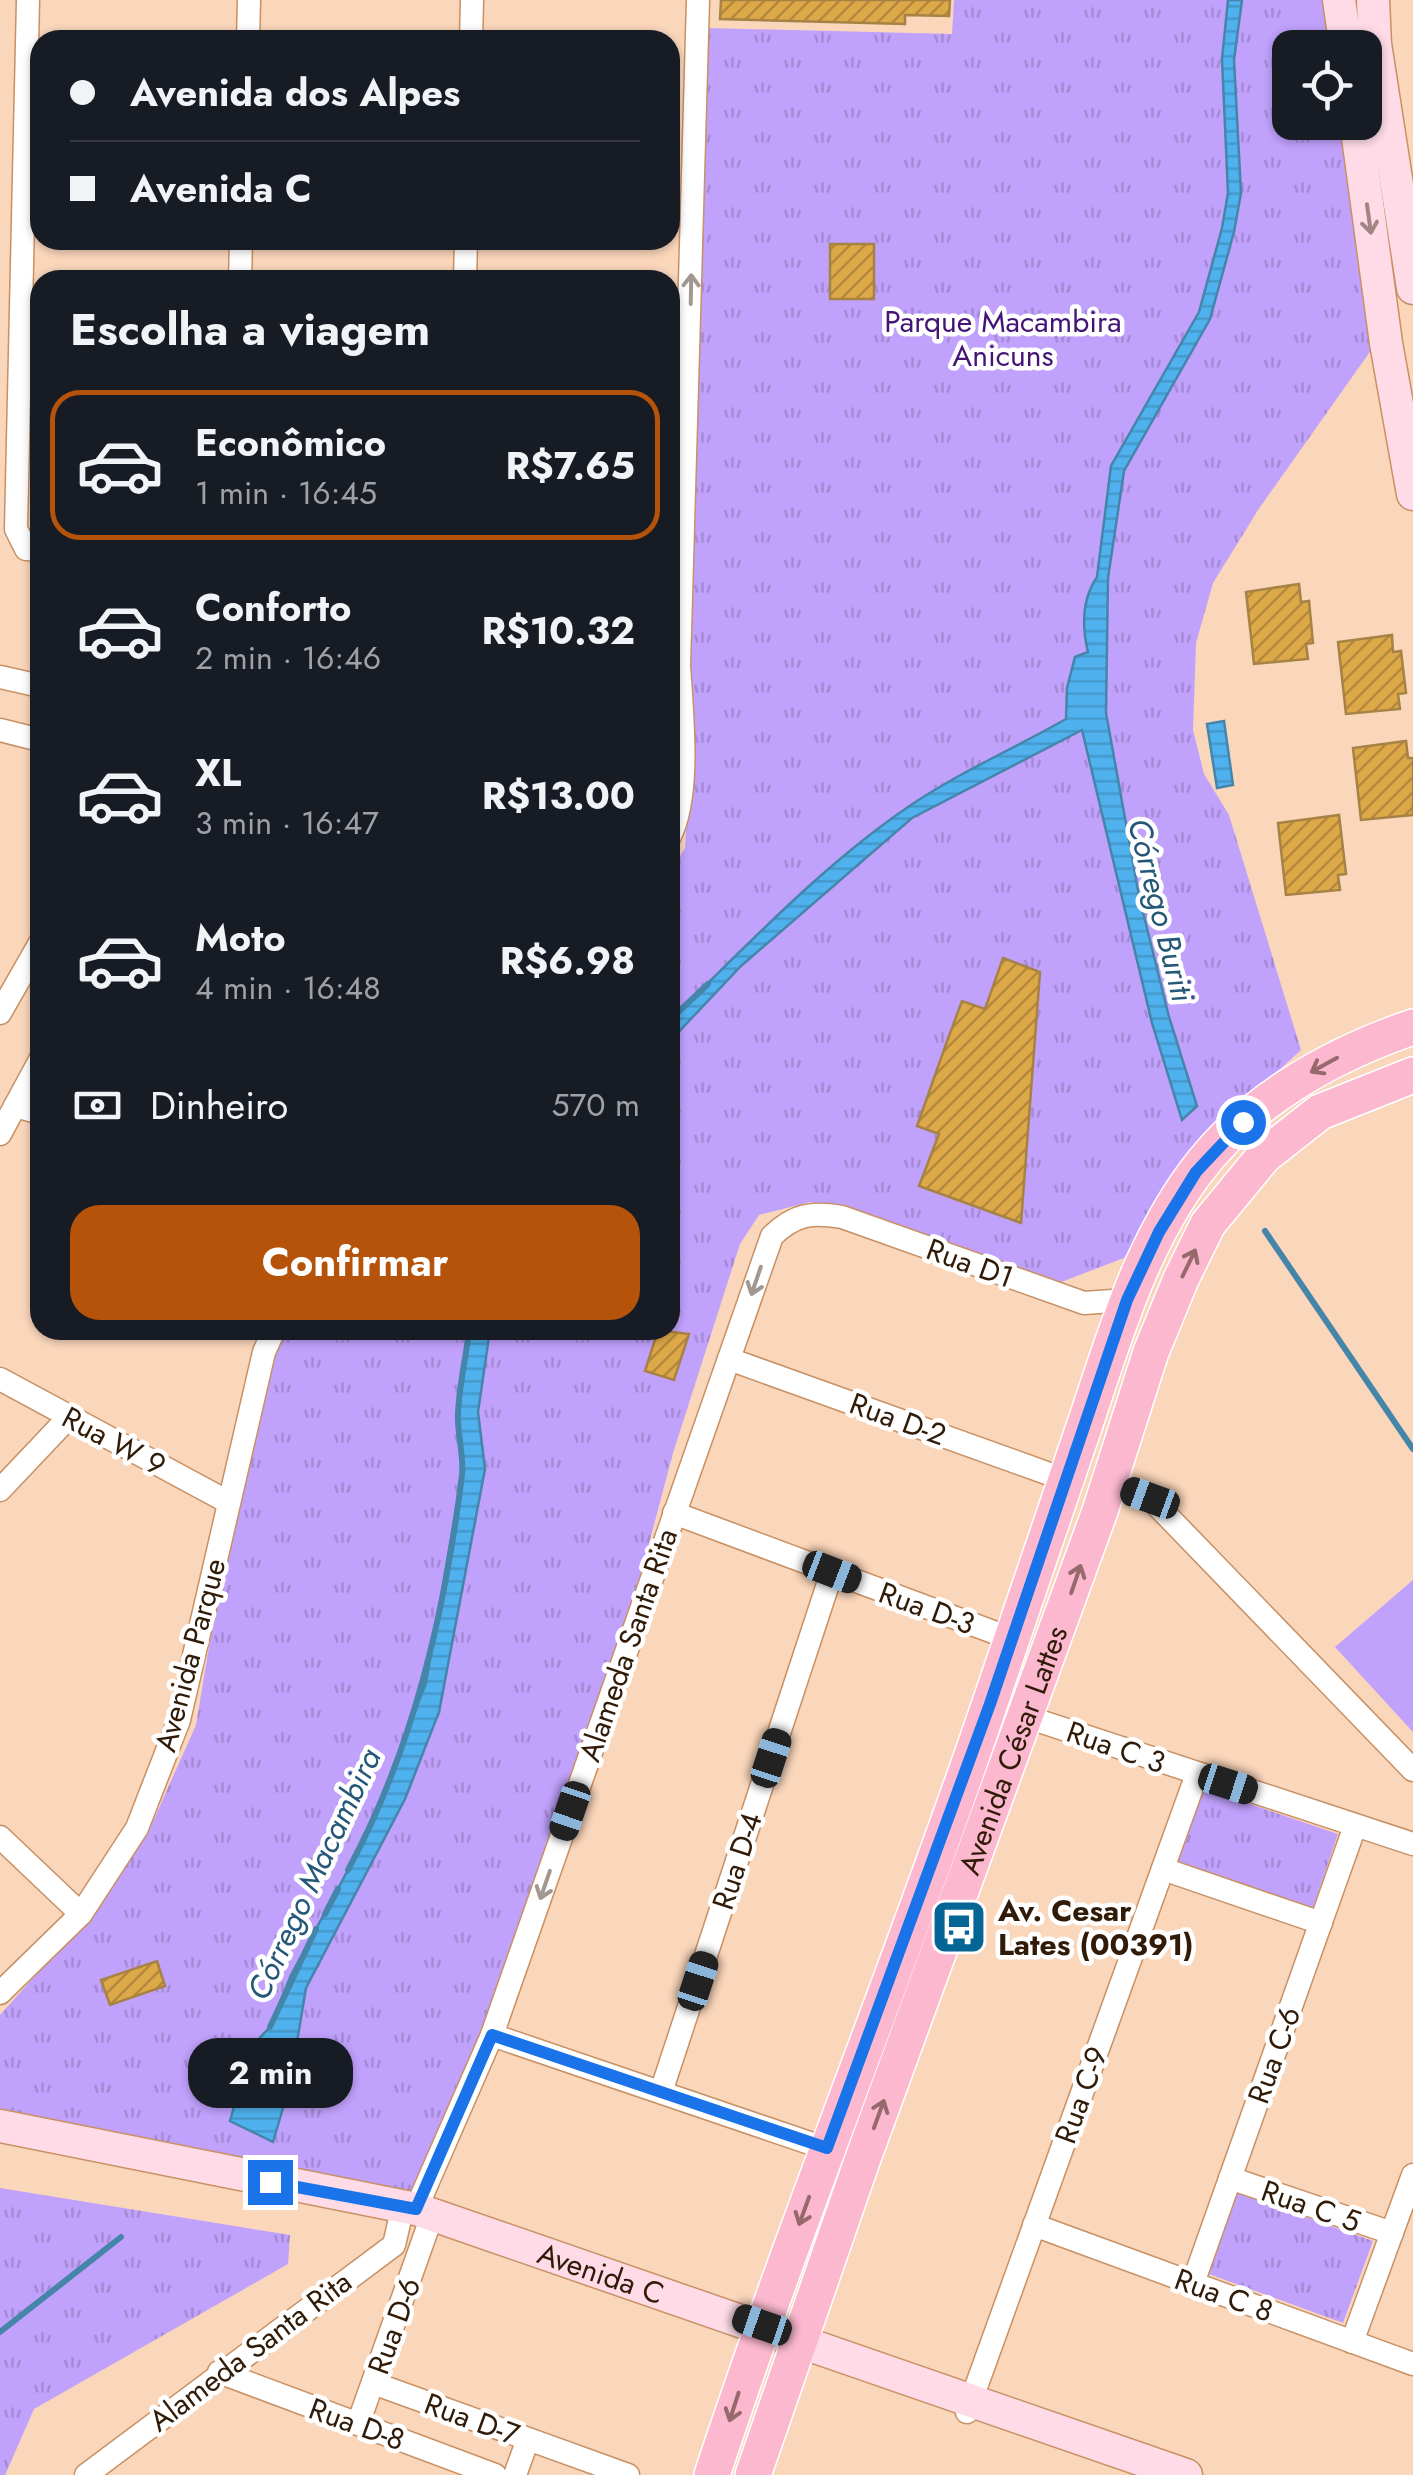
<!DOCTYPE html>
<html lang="pt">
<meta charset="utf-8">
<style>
body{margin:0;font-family:Jost,sans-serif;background:#20242c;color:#f1f3f6;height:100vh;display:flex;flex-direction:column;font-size:38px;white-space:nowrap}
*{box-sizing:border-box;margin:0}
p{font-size:32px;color:#9ea1a6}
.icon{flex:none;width:55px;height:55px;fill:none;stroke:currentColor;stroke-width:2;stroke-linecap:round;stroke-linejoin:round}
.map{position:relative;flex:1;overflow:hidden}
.panel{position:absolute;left:30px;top:270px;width:650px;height:1070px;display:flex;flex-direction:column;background:#171b24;border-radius:30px;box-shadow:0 2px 8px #0004}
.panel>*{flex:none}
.hud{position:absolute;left:30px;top:30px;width:650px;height:220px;border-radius:30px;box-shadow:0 2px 8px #0004;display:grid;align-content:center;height:220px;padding:0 40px;background:#171b24}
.controls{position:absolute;left:1272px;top:30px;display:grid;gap:20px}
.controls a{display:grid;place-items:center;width:110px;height:110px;border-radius:20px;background:#171b24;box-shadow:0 2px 8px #0004;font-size:50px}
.end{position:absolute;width:45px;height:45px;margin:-22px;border:12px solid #1a73e8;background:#fff;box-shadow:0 0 0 5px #fff}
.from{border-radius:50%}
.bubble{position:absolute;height:70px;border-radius:30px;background:#171b24;box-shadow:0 2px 8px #0004;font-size:32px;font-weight:700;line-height:70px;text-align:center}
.car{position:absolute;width:30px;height:60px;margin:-30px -15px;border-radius:12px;box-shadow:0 0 8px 2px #0007;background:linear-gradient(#222 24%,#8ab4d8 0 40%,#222 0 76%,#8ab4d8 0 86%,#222 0)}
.hud b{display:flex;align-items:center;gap:35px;height:95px;font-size:38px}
.hud b+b{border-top:2px solid #363941}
.hud i{width:25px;height:25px;background:#f1f3f6}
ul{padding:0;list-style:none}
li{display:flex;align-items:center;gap:30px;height:150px;margin:0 20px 15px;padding:0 20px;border:5px solid transparent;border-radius:30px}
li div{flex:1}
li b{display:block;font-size:38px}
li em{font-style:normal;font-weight:700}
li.active{border-color:#b45309}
li>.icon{width:90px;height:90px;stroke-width:1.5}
h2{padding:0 40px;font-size:45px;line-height:120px}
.pay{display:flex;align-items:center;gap:25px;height:110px;padding:0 40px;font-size:38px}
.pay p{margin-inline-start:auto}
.action{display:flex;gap:20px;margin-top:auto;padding:20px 40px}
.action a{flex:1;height:115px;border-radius:30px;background:#b45309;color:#fff;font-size:40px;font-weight:700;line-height:115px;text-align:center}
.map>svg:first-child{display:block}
</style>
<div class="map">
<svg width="1413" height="2475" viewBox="0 0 1413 2475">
<defs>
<pattern id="park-tufts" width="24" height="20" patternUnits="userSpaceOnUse" patternTransform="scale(2.5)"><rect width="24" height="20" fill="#c0a1fc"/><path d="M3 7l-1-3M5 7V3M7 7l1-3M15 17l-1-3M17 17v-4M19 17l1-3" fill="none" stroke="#a58ad6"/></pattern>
<pattern id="water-rules" width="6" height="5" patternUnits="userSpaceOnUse" patternTransform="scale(2.5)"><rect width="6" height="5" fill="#4fb2ef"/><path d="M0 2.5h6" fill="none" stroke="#4598cb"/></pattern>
<pattern id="building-hatch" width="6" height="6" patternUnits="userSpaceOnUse" patternTransform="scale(2.5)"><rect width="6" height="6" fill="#dda848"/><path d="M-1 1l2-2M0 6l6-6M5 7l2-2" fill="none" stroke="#b4883a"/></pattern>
</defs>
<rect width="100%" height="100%" fill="#fad6bb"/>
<g fill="url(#park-tufts)">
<path d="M954 0H1327L1334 47 1290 48V122L1344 123 1374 346 1258 510 1213 583 1196 643 1193 730 1204 774 1229 815 1301 1050 1241 1105 1186 1168 1124 1258 1056 1284 810 1202 759 1215 740 1244 673 1453 638 1585 482 2027 410 2204 0 2109V2015L86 1919 147 1835 196 1725 234 1496 282 1330H670V872L685 848 687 812 708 28 952 34Z"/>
<path d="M1203 1788 1338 1834 1313 1908 1177 1862Z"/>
<path d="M0 2188 290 2235 288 2264 34 2409 5 2475H0Z"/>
<path d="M1236 2192 1373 2241 1343 2323 1206 2273Z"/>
</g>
<path fill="#c0a1fc" d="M1413 1580V1732L1335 1647Z"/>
<g fill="url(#water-rules)" stroke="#4685aa" stroke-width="2.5">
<path d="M1228 0H1242L1234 60 1241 193 1234 232 1210 319 1124 471 1108 578 1106 713 1139 896 1169 1017 1197 1106 1182 1120 1152 1023 1082 730 912 818 741 966 670 1041V1020C747 946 822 865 911 805 960 772 1015 748 1066 719L1067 688 1075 657 1088 652C1082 627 1082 599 1097 577L1111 466 1199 312 1222 228 1228 193 1222 59Z"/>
<path d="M1224 721 1233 785 1217 788 1207 724Z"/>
<path d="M469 1330H490L478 1412 485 1469 439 1712 405 1799 306 1988 290 2084 273 2142 230 2121 251 2047 270 2027 291 1975 367 1835 426 1683 463 1469 458 1416Z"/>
</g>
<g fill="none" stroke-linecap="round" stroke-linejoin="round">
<g stroke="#4685aa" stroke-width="6">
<path d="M670 1020 708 984"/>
<path d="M1265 1231 1413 1449"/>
<path d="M348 1870C414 1748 445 1611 462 1475 464 1454 457 1434 458 1414 459 1386 466 1358 469 1330"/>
<path d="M325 1914 338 1889"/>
<path d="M270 2027 316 1929"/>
<path d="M0 2332 121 2237"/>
</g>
</g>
<g fill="url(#building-hatch)" stroke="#a68244" stroke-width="2.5">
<path d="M721 0H950L949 16 905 15V24L720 19Z"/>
<rect x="830" y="244" width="44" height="55"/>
<path d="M1299 584 1301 602 1309 601 1313 643 1306 644 1308 659 1254 664 1246 592Z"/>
<path d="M1392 635 1393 652 1401 651 1406 693 1398 694 1400 709 1346 714 1338 642Z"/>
<path d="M1406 741 1408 758H1413V815L1361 820 1353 748Z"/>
<path d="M1339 815 1346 874 1338 875 1340 890 1286 895 1278 823Z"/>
<path d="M1003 958 1040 972 1021 1223 919 1186 939 1134 917 1126 946 1044 962 1001 985 1009Z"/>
<path d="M658 1330 689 1334 674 1380 645 1371Z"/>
<path d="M157 1961 165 1986 110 2005 101 1980Z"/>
</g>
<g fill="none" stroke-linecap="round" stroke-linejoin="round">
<g stroke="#c89063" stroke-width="25">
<g id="street">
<path d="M28 0 16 529 26 549 40 550"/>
<path d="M248 40 249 0"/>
<path d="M471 40 472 0"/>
<path d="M240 280 241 240"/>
<path d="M465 280 466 240"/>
<path d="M0 677 40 686"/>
<path d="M0 730 40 740"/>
<path d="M670 836C691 793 682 714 679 666L698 0"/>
<path d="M0 1013 40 943"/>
<path d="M15 1106 40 1113"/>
<path d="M0 1134 40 1060"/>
<path d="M729 1359 1066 1480"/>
<path d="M0 1379 228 1502"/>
<path d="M1110 1484 1150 1498 1413 1770"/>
<path d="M0 1490 69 1417"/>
<path d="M674 1513 1012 1639"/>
<path d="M1012 1712 1413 1844"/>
<path d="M0 1837 81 1914"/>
<path d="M1163 1869 1321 1923"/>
<path d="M0 1993 81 1914 137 1828 179 1720 264 1352 274 1330"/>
<path d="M492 2035 839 2153"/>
<path d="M661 2092 832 1572"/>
<path d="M1230 2178 1392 2233"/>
<path d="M416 2209 492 2035 772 1236C795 1214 811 1212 842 1217L1084 1303 1127 1300"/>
<path d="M1034 2225 1413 2364"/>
<path d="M1193 2283 1355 1826"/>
<path d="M1352 2342 1413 2175"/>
<path d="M219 2372 495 2475"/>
<path d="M373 2383 628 2475"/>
<path d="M967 2412 1197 1774"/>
<path d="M358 2424 428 2227"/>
<path d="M86 2475 394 2245 400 2219"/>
<path d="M515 2475 528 2439"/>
</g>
</g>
<g stroke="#c89063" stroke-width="35">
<g id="secondary">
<path d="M1339 0 1346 48"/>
<path d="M1373 0 1375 44 1413 288"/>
<path d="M1356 122 1386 343 1413 494"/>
<path id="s1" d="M0 2126 416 2209 1186 2475"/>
</g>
</g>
<g stroke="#fff" stroke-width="38">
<g id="primary">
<path d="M712 2475C798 2214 903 1960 991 1700 1023 1608 1054 1516 1085 1424 1114 1338 1140 1247 1195 1173 1248 1101 1331 1055 1413 1027"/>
<path id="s2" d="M753 2475 862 2161 1100 1511 1151 1352 1181 1279 1208 1224 1264 1156 1320 1112 1413 1075"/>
</g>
</g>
<use href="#street" stroke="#fff" stroke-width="22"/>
<use href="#secondary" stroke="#fedbe7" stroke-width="32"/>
<use href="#primary" stroke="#fcb8cf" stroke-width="35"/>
</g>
<defs><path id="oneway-shaft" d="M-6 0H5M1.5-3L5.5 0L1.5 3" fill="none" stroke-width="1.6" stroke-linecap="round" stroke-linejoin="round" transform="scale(2.5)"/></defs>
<use stroke="#a18583" href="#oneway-shaft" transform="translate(1369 219) rotate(82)"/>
<g stroke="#a29890">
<use href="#oneway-shaft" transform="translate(691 289) rotate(-89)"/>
<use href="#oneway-shaft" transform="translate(756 1281) rotate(109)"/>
<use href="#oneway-shaft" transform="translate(545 1885) rotate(109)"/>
</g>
<g stroke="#966a6c">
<use href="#oneway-shaft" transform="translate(1324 1065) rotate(151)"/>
<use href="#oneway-shaft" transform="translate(1189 1263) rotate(-64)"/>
<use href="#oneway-shaft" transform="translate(1076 1579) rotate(-71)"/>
<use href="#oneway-shaft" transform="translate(879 2114) rotate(-70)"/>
<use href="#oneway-shaft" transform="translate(804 2211) rotate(110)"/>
<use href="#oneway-shaft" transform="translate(734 2407) rotate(108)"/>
</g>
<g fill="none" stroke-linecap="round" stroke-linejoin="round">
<path stroke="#1a73e8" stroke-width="12" d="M270 2182 416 2209 492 2035 827 2148 990 1704 1127 1300 1159 1232 1196 1172 1243 1122"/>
</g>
<defs>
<g id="bus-square" transform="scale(2.875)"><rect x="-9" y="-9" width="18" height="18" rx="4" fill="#056595" stroke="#fff"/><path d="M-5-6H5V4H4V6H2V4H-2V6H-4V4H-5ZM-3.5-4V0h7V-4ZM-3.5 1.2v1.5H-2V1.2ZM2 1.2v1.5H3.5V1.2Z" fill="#fff"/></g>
</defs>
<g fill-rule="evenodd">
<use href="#bus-square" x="959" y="1927"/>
</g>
<g text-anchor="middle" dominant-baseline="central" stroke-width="9" stroke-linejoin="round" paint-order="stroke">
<g font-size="30" fill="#431476" stroke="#fff">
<text x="1003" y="321">Parque Macambira<tspan x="1003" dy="34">Anicuns</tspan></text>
</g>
<g font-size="30" fill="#301b08" stroke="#fff">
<text transform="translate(970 1263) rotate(20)">Rua D1</text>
<text transform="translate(898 1419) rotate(20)">Rua D-2</text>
<text transform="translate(114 1441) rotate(28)">Rua W 9</text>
<text transform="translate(927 1608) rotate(20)">Rua D-3</text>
<text transform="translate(628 1645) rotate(-71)">Alameda Santa Rita</text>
<text transform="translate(190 1655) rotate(-75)">Avenida Parque</text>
<text transform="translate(1116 1747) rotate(19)">Rua C 3</text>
<text stroke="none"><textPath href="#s2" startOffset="770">Avenida César Lattes</textPath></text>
<text transform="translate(737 1861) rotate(-72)">Rua D-4</text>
<text transform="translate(1274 2055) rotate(-70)">Rua C-6</text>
<text transform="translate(1081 2095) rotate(-70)">Rua C-9</text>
<text transform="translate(1311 2206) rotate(19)">Rua C 5</text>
<text stroke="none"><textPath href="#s1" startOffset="620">Avenida C</textPath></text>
<text transform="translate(1224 2295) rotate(20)">Rua C 8</text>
<text transform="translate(394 2326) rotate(-70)">Rua D-6</text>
<text transform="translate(250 2351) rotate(-37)">Alameda Santa Rita</text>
<text transform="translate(472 2419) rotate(20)">Rua D-7</text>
<text transform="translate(357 2424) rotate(20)">Rua D-8</text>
</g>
<g font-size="30" font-weight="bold" fill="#301b08" stroke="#fff" text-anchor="start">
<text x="998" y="1910">Av. Cesar<tspan x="998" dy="34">Lates (00391)</tspan></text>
</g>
<g font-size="32" font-style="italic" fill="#255878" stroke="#fff">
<text transform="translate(1161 910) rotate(76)">Córrego Buriti</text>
<text transform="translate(314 1874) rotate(-65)">Córrego Macambira</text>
</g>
</g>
</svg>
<div class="controls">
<a><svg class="icon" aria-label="locate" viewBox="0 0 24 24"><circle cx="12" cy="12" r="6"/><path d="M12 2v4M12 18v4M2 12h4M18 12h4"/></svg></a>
</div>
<i class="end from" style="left:1243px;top:1122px"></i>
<i class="end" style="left:270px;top:2182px"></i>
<div class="bubble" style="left:188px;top:2038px;width:165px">2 min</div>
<i class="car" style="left:1150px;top:1498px;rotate:290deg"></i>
<i class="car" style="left:832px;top:1572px;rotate:111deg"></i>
<i class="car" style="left:771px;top:1758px;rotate:18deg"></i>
<i class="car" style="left:1228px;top:1784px;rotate:108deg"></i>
<i class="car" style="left:570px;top:1811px;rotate:199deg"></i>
<i class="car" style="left:698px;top:1981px;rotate:18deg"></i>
<i class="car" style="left:762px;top:2325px;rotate:289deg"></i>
<div class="hud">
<b><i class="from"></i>Avenida dos Alpes</b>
<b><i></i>Avenida C</b>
</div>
<section class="panel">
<h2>Escolha a viagem</h2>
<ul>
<li class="active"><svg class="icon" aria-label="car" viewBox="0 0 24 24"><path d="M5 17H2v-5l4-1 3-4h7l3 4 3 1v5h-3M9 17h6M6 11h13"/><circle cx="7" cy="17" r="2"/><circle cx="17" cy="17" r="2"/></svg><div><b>Econômico</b><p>1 min · 16:45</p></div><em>R$7.65</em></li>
<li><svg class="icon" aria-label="car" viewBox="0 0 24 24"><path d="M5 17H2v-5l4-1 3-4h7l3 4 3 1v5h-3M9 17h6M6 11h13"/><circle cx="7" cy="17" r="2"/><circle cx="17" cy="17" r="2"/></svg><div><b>Conforto</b><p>2 min · 16:46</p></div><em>R$10.32</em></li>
<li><svg class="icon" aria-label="car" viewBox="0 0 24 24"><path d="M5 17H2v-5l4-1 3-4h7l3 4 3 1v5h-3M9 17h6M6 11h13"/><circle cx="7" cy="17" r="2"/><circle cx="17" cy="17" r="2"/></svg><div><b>XL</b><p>3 min · 16:47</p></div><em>R$13.00</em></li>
<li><svg class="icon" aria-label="car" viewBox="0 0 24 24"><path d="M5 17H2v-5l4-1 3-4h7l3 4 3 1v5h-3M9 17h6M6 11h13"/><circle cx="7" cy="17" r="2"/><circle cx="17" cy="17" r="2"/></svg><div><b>Moto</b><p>4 min · 16:48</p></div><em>R$6.98</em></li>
</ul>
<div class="pay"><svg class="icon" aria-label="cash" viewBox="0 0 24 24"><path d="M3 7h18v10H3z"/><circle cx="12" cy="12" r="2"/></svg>Dinheiro<p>570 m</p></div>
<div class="action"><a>Confirmar</a></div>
</section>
</div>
